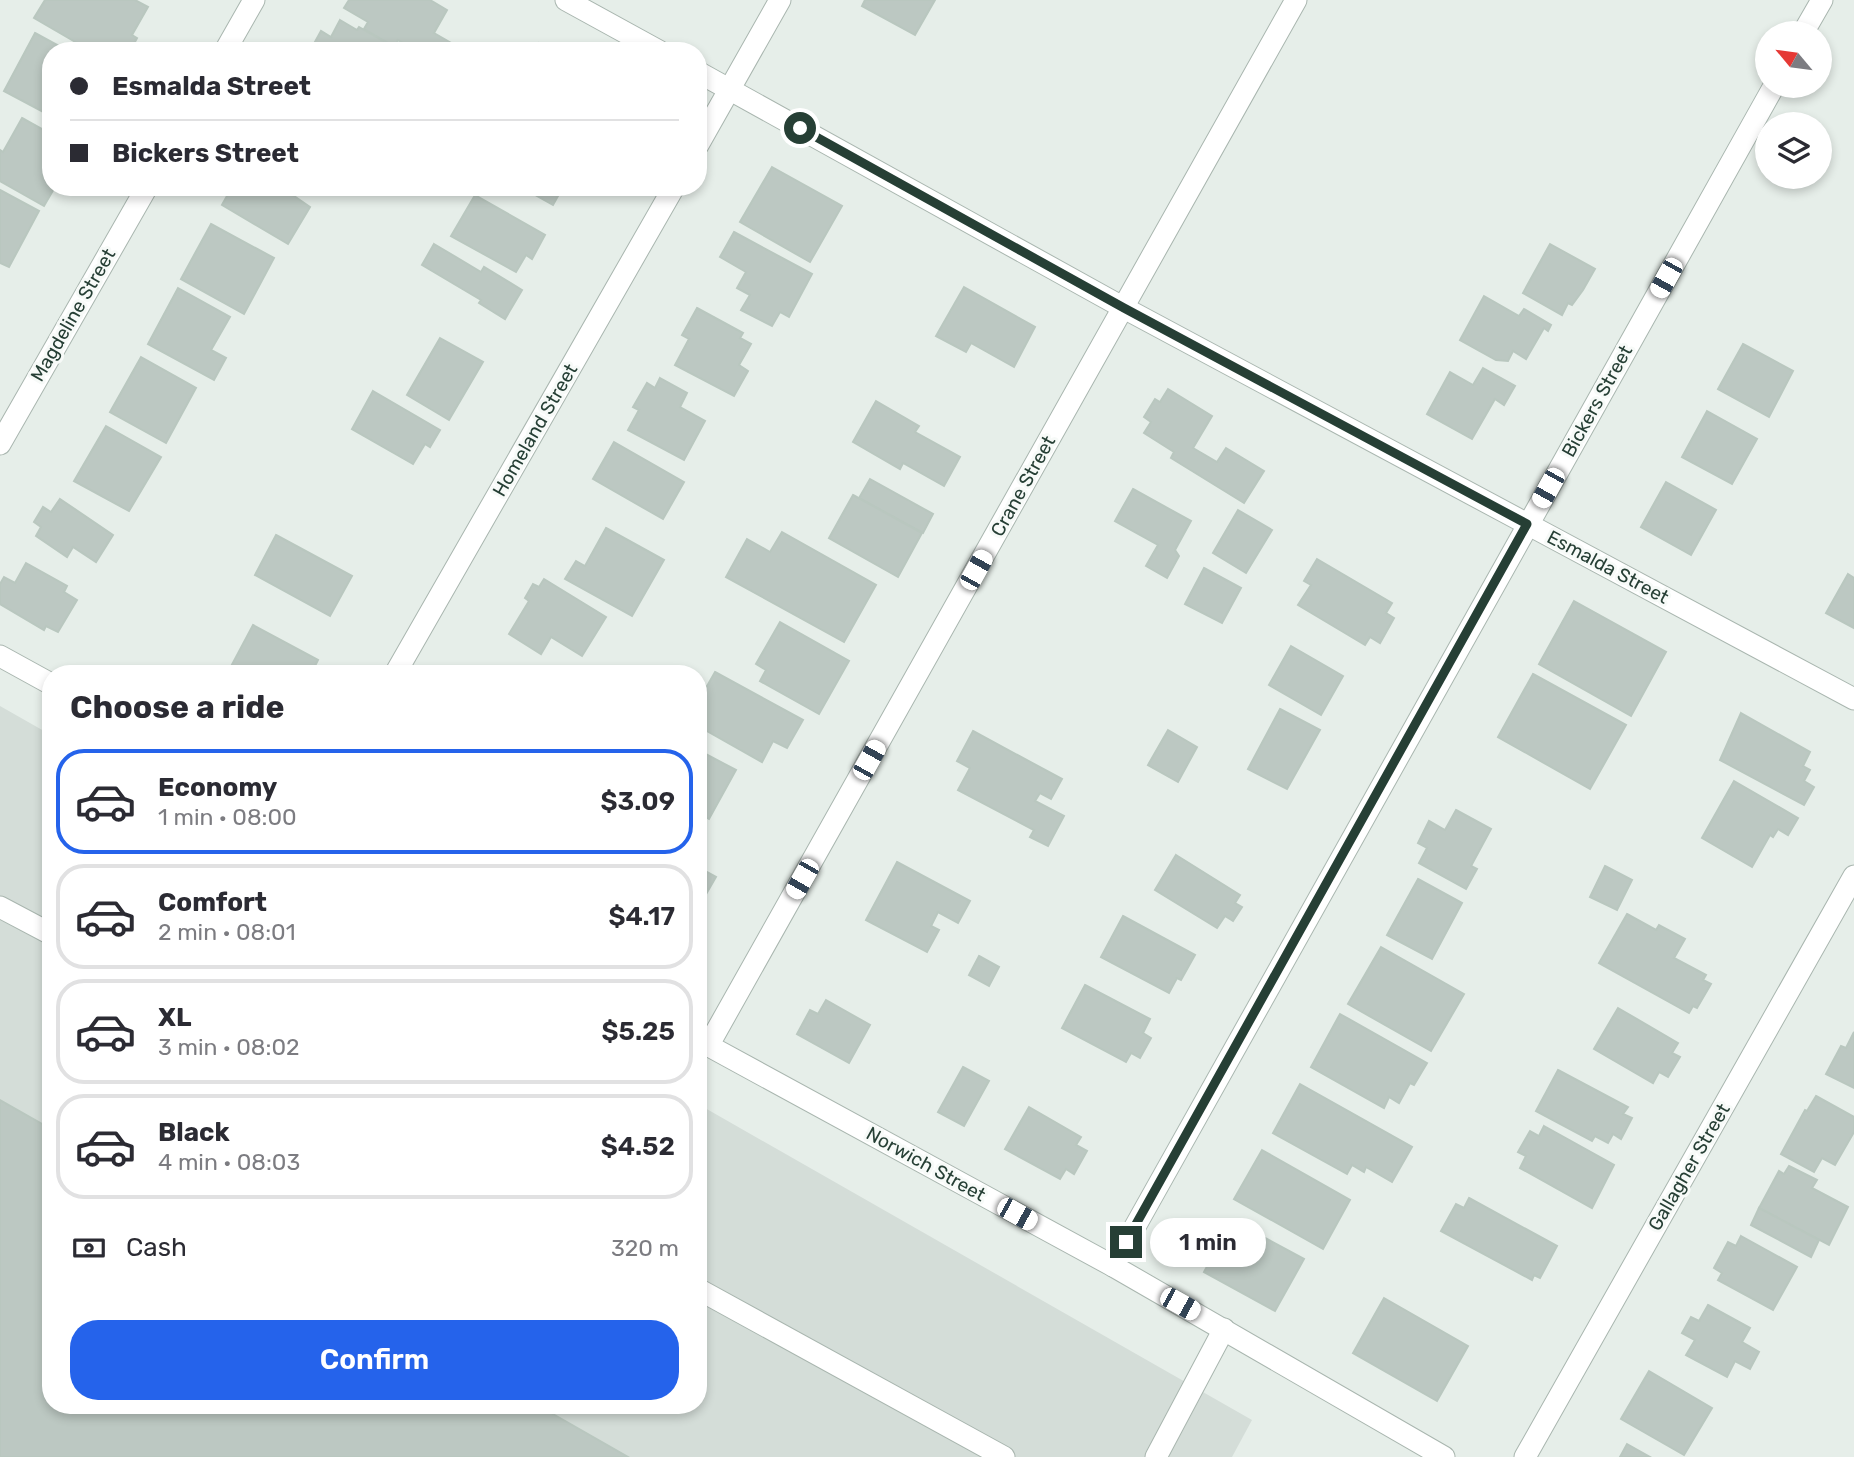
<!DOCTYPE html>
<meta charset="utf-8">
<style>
body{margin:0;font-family:Rubik,sans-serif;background:#f7f7f7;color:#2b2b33;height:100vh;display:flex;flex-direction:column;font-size:26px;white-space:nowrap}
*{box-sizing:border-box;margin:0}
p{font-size:23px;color:#7c7c81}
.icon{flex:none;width:38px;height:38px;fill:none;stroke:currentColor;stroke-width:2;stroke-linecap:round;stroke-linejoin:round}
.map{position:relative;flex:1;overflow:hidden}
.side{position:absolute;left:42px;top:665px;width:665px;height:749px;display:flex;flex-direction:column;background:#fff;border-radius:28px;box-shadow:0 4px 10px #0003}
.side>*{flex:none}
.hud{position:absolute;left:42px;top:42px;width:665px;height:154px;border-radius:28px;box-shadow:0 4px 10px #0003;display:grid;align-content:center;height:154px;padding:0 28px;background:#fff}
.needle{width:46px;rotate:299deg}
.buttons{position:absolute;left:1755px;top:21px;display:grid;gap:14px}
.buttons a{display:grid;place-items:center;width:77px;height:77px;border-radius:50%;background:#fff;box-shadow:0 4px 10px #0003;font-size:35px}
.end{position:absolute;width:32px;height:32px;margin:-16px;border:9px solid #263f35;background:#fff;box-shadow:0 0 0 4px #fff}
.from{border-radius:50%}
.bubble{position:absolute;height:49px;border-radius:24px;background:#fff;box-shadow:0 4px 10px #0003;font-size:23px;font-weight:600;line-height:49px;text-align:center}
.car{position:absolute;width:21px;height:42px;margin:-21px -10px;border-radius:9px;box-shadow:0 0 5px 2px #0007;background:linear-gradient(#fff 24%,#345 0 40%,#fff 0 76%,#345 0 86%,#fff 0)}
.hud b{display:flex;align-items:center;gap:24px;height:66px;font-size:26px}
.hud b+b{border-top:2px solid #e1e1e2}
.hud i{width:18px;height:18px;background:#2b2b33}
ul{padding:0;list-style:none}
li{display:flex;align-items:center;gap:21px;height:105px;margin:0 14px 10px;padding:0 14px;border:4px solid #e1e1e2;border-radius:28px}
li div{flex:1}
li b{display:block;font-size:26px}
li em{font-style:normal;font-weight:600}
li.selected{border-color:#2563eb}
li>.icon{width:63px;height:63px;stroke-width:1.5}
h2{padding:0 28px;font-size:32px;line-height:84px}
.pay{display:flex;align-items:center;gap:18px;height:77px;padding:0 28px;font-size:26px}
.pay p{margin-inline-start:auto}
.action{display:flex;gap:14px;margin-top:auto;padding:14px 28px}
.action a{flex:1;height:80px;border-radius:28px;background:#2563eb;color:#fff;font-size:28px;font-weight:600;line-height:80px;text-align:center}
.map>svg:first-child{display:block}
</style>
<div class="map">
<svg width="1854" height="1457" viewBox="0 0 1854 1457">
<rect width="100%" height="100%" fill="#e6eee9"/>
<path fill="#d4ddd8" d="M0 706 51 735V1405H698V1104L1252 1420 1232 1457H0Z"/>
<g fill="#bcc8c2" stroke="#b9c7bf" stroke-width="2">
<path d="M45 0H135L148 7 132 35 137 38 130 51 125 48 123 51H91L34 18Z"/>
<path d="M349 0H430L447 10 434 33 465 51H415L398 40 395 47 364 29 368 22 344 8Z"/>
<path d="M865 0H935L915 35 862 6Z"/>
<path d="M340 20 357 30 359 27 401 51H310L321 31 331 37Z"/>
<path d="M35 33 68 51H51V116L4 91Z"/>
<path d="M539 43 552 51H534Z"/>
<path d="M22 118 51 134V187H55L44 206 0 181V150L3 152Z"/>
<path d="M772 167 842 206 810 262 740 222Z"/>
<path d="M232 187H281L310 207 288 244 222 205Z"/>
<path d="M521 187H572L570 191 563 187 553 205Z"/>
<path d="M0 190 39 211 9 267 0 263Z"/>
<path d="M475 195 545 235 532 259 526 255 516 272 451 236Z"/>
<path d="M211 224 274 258 244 314 181 279Z"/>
<path d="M734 232 812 274 789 317 780 312 772 326 741 310 750 295 737 288 746 272 720 257Z"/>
<path d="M434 244 481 272 484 267 522 290 505 319 479 303 481 300 422 265Z"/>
<path d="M1550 244 1595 269 1583 290 1572 305 1568 303 1562 315 1523 293Z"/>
<path d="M964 287 1035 327 1014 367 971 343 966 352 936 336Z"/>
<path d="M178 288 230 317 211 350 226 358 214 380 148 344Z"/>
<path d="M1484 296 1519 316 1524 309 1551 325 1548 331 1544 328 1526 359 1513 351 1508 361 1496 360 1460 340Z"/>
<path d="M697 308 743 333 740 338 751 344 739 365 748 371 734 396 675 365 689 339 682 335Z"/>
<path d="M440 338 483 362 449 420 407 395Z"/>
<path d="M1743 344 1793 371 1769 417 1718 389Z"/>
<path d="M141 357 196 388 166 443 110 412Z"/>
<path d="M1483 368 1515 386 1504 405 1495 399 1472 439 1427 414 1450 372 1473 385Z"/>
<path d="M660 378 687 393 680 407 705 421 684 460 628 430 639 410 633 407 647 383 655 388Z"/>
<path d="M1168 389 1212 416 1193 448 1217 462 1226 448 1264 471 1244 503 1171 458 1174 452 1144 433 1151 422 1144 417 1155 399 1160 402Z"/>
<path d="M373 391 440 430 430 447 425 444 413 464 352 429Z"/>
<path d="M876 401 919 426 915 432 960 457 944 486 903 463 900 469 853 442Z"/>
<path d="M1707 411 1757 439 1732 484 1682 457Z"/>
<path d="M106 426 161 457 129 511 74 481Z"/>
<path d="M614 442 684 482 663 519 593 479Z"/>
<path d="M870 479 933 514 923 533 859 498Z"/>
<path d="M1666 482 1716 510 1691 555 1641 527Z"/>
<path d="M1133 489 1191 521 1175 550 1179 556 1167 578 1146 566 1158 545 1115 521Z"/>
<path d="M853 495 922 533 898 577 829 538Z"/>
<path d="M60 499 113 535 96 562 73 547 67 557 36 536 41 527 34 522 43 507 51 512Z"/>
<path d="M1238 510 1272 530 1246 573 1213 553Z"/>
<path d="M606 528 664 560 632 616 565 579 576 561 585 566Z"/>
<path d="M782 532 876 585 844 642 726 577 747 539 770 552Z"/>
<path d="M276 535 352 576 330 616 255 575Z"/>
<path d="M1317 559 1392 603 1386 613 1394 618 1380 643 1370 637 1365 645 1298 605 1311 585 1304 581Z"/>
<path d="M26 563 67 586 64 592 77 600 58 632 46 626 44 630 0 604V584L4 577 15 583Z"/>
<path d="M1204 568 1241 588 1222 623 1185 604Z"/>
<path d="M1848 574 1854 578V628L1826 613Z"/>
<path d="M544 579 606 617 582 656 551 637 541 654 509 634 529 601 525 598 533 584 539 587Z"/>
<path d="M1574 601 1666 652 1631 716 1539 664Z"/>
<path d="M780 622 849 661 819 714 760 681 766 670 756 664Z"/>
<path d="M253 625 318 660 311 674H227Z"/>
<path d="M1291 646 1343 676 1321 715 1269 685Z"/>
<path d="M715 672 803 720 787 748 773 741 762 762 698 726V702Z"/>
<path d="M1533 674 1626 725 1590 789 1498 737Z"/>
<path d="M1280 709 1320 730 1287 789 1248 769Z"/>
<path d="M1741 713 1810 752 1803 766 1810 770 1804 781 1814 787 1804 805 1720 760Z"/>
<path d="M1168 730 1197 747 1178 782 1148 765Z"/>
<path d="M973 731 1062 779 1051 799 1040 793 1035 801 1064 816 1048 846 1030 837 1034 830 958 790 970 768 957 761Z"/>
<path d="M698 750 736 770 709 819 698 813Z"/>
<path d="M1734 781 1798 818 1788 835 1778 829 1773 837 1770 835 1752 867 1702 838Z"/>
<path d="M1456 810 1491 829 1471 866 1477 869 1466 889 1419 863 1427 848 1418 843 1429 821 1445 830Z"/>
<path d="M1176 855 1240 895 1235 903 1242 907 1233 921 1225 916 1217 928 1155 890Z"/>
<path d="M897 862 970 901 958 923 938 912 931 926 939 930 927 952 866 920Z"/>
<path d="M1605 866 1632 880 1617 910 1590 897Z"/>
<path d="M698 867 716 877 698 908Z"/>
<path d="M1418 879 1462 903 1432 959 1387 935Z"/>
<path d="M1627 914 1656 930 1659 925 1685 939 1674 958 1706 975 1703 980 1711 984 1697 1008 1693 1006 1689 1013 1599 963Z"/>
<path d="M1123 916 1195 955 1181 980 1177 978 1169 993 1101 957Z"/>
<path d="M1381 947 1464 994 1431 1051 1348 1004Z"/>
<path d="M979 956 999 967 989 986 969 975Z"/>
<path d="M1085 985 1150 1019 1143 1033 1151 1038 1140 1058 1131 1053 1126 1062 1062 1028Z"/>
<path d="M826 1000 870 1025 849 1063 797 1034 810 1010 818 1014Z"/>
<path d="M1618 1008 1678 1043 1672 1053 1680 1057 1668 1077 1659 1072 1653 1083 1594 1049Z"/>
<path d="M1340 1014 1427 1063 1414 1085 1410 1083 1399 1103 1389 1097 1384 1108 1311 1067Z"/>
<path d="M1854 1032V1088L1826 1074 1841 1046 1846 1048Z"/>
<path d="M963 1067 989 1081 964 1126 938 1112Z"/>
<path d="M1558 1070 1628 1107 1623 1114 1632 1118 1621 1139 1613 1134 1608 1143 1595 1136 1592 1141 1536 1111Z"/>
<path d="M1300 1084 1412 1147 1392 1182 1366 1167 1364 1172 1352 1165 1347 1174 1273 1133Z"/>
<path d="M1816 1096 1854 1117V1132L1835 1165 1822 1158 1814 1172 1781 1154 1805 1110 1807 1111Z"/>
<path d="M0 1100 51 1129V1405H537L628 1457H0Z"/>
<path d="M1029 1107 1081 1137 1076 1145 1087 1151 1074 1174 1066 1169 1060 1179 1005 1149Z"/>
<path d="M1544 1126 1614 1165 1592 1208 1520 1168 1526 1156 1518 1152 1530 1131 1539 1136Z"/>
<path d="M1262 1150 1350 1200 1323 1249 1234 1199Z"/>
<path d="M1789 1166 1817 1180 1812 1188 1848 1207 1829 1245 1759 1208 1779 1171 1784 1174Z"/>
<path d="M1469 1198 1557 1246 1540 1278 1534 1275 1532 1280 1441 1231 1456 1204 1464 1208Z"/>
<path d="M1759 1208 1819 1240 1811 1257 1751 1225Z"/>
<path d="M1232 1220 1304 1259 1275 1311 1204 1272Z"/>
<path d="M1741 1236 1797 1267 1773 1310 1718 1280 1722 1273 1714 1268 1728 1242 1736 1246Z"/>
<path d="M1384 1298 1468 1346 1437 1401 1353 1353Z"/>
<path d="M1708 1305 1750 1328 1742 1342 1759 1352 1750 1369 1735 1361 1727 1377 1686 1355 1695 1340 1682 1333 1691 1317 1699 1321Z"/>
<path d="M1649 1371 1712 1408 1684 1455 1621 1419Z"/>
<path d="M1627 1444 1650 1457H1620Z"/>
</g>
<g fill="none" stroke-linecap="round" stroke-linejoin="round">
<g stroke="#a9b6af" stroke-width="23">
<g id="minor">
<path d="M566 0 659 51"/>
<path d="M1803 33 1822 0"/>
<path d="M225 51 254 0"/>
<path d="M698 72 1124 308 1854 699"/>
<path d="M698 145 780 0"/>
<path d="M0 444 147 187"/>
<path d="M0 656 51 684"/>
<path d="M395 674 674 187"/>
<path d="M0 907 51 934"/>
<path d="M698 1040 1113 1266 1444 1457"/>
<path d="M708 1046 1296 0"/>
<path d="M1113 1266 1774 86"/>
<path d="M698 1289 1004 1457"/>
<path d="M1156 1457 1224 1329"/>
<path d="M1525 1457 1854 876"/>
</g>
</g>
<use href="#minor" stroke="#fff" stroke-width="21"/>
</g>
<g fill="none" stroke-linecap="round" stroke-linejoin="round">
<path stroke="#263f35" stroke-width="9" d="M800 128 1124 308 1527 524 1126 1242"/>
</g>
<g text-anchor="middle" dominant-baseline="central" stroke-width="6" stroke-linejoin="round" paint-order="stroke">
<g font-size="19" fill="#263f35" stroke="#f7faf8">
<text transform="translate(73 315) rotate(-60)">Magdeline Street</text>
<text transform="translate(1597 401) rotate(-61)">Bickers Street</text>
<text transform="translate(535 430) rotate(-60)">Homeland Street</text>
<text transform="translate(1023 486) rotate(-61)">Crane Street</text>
<text transform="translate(1608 567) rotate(28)">Esmalda Street</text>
<text transform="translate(926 1164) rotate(29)">Norwich Street</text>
<text transform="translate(1689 1167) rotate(-60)">Gallagher Street</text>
</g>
</g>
</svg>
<div class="buttons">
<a><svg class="needle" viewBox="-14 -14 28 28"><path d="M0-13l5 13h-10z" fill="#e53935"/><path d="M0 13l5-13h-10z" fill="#7c7c81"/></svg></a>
<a><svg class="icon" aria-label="layers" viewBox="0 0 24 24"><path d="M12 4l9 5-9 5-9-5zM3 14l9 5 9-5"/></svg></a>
</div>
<i class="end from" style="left:800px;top:128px"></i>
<i class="end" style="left:1126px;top:1242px"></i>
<div class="bubble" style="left:1150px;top:1218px;width:116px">1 min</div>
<i class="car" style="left:1666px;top:278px;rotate:209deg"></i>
<i class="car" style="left:1548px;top:488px;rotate:209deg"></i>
<i class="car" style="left:976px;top:570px;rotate:29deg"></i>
<i class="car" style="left:869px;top:760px;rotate:29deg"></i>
<i class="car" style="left:802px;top:879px;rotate:210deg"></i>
<i class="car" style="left:1017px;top:1214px;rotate:119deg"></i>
<i class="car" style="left:1180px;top:1304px;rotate:119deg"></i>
<div class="hud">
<b><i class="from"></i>Esmalda Street</b>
<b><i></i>Bickers Street</b>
</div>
<section class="side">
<h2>Choose a ride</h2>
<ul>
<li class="selected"><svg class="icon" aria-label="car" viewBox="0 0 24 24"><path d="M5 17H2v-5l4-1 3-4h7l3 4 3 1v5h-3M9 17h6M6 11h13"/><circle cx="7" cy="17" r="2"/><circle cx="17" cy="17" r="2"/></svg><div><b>Economy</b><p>1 min · 08:00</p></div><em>$3.09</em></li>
<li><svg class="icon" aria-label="car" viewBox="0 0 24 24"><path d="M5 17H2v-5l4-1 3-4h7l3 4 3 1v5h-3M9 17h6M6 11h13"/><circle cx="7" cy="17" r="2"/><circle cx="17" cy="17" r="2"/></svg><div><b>Comfort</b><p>2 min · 08:01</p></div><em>$4.17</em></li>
<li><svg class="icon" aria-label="car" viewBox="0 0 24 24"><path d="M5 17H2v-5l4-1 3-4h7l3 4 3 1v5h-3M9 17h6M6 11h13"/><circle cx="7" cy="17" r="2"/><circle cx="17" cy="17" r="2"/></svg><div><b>XL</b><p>3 min · 08:02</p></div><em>$5.25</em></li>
<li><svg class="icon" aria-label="car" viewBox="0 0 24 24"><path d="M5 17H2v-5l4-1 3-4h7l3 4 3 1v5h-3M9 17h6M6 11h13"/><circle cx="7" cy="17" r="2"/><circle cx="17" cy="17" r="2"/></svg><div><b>Black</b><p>4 min · 08:03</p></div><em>$4.52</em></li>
</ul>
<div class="pay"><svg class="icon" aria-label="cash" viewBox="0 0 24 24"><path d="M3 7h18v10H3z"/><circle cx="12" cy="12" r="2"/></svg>Cash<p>320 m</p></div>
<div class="action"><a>Confirm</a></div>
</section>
</div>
